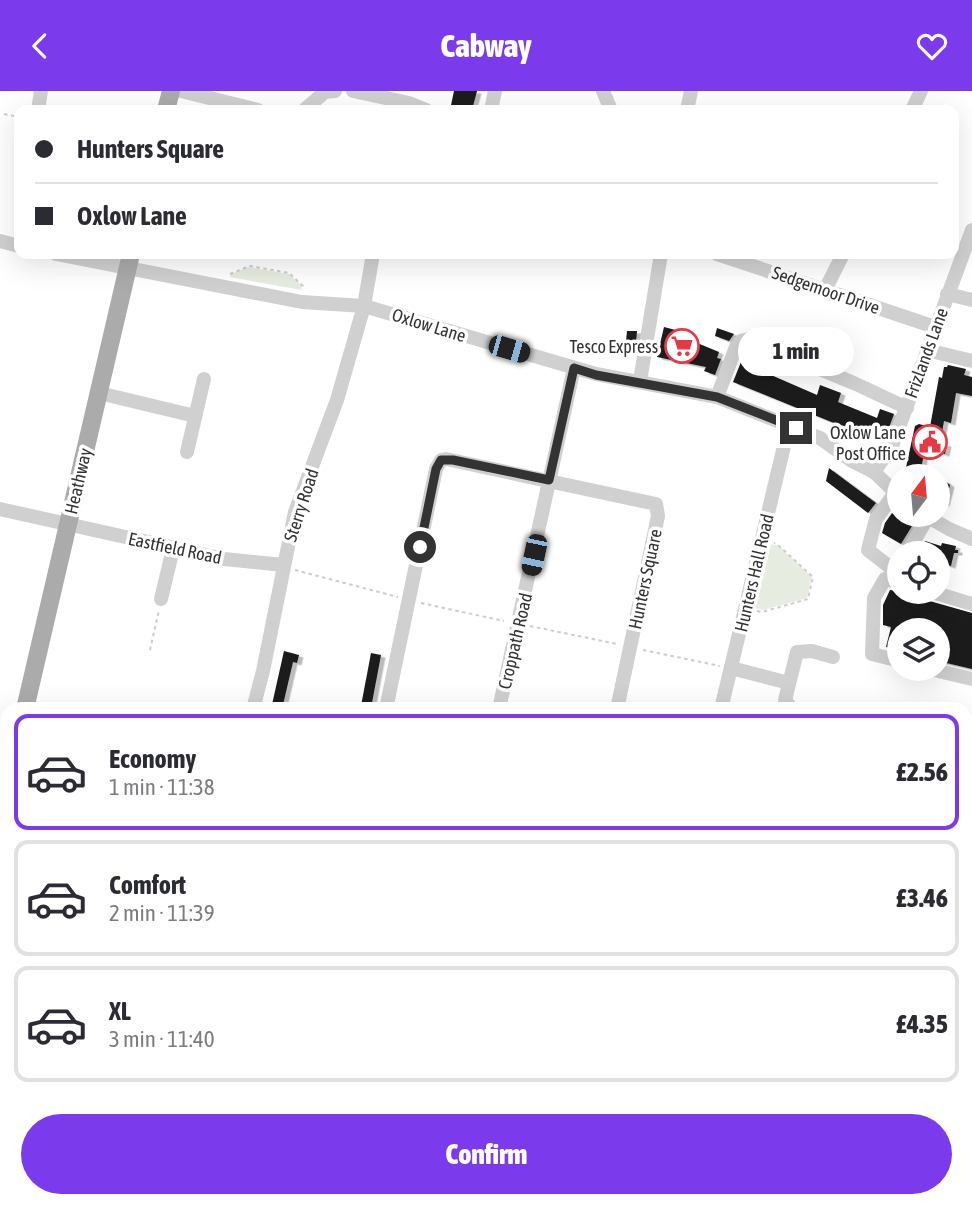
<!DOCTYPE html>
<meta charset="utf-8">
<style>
body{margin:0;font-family:"Asap Condensed",sans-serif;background:#f7f7f7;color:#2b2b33;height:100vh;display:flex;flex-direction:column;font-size:26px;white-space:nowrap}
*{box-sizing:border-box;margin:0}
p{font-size:23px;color:#7c7c81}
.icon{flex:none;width:38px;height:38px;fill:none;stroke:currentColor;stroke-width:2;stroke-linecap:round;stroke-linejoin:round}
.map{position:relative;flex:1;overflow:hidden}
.drawer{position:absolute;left:0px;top:611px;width:973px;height:506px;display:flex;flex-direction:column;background:#fff;border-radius:21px 21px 0 0;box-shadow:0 7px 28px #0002}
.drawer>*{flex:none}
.top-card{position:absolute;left:14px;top:14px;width:945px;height:154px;border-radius:14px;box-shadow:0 7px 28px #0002;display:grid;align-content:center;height:154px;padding:0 21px;background:#fff}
.needle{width:46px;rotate:16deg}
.tools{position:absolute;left:887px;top:373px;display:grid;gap:14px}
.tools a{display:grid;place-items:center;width:63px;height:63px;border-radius:50%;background:#fff;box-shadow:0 7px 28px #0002;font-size:35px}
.end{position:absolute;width:32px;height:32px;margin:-16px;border:9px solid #333;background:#fff;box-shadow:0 0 0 4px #fff}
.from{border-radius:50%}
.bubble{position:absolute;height:49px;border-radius:24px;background:#fff;box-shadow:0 7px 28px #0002;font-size:23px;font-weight:800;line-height:49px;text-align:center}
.car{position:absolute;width:21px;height:42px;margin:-21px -10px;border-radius:9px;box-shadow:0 0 5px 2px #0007;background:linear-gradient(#222 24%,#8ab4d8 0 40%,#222 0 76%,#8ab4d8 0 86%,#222 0)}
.top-card b{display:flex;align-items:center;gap:24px;height:66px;font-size:26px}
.top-card b+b{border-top:2px solid #e1e1e2}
.top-card i{width:18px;height:18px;background:#2b2b33}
ul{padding:12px 0 0;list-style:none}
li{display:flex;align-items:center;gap:21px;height:116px;margin:0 14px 10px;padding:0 7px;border:4px solid #e1e1e2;border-radius:14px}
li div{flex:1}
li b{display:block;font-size:26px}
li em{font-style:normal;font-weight:800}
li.active{border-color:#7c3aed}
li>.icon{width:63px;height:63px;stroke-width:1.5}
.button{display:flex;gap:14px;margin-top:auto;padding:14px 21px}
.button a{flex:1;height:80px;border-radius:42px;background:#7c3aed;color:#fff;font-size:28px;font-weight:800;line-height:80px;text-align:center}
header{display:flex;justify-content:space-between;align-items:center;height:91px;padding:0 21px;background:#7c3aed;color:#fff;font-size:32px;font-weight:800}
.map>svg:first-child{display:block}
</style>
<header><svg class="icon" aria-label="back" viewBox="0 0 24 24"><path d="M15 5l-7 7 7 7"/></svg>Cabway<svg class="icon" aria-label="heart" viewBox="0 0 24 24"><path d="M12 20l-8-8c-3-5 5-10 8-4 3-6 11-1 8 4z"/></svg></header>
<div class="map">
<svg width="972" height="1115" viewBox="0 0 972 1115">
<defs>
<filter id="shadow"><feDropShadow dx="4.5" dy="2.5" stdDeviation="0" flood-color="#0004"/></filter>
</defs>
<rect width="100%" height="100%" fill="#fff"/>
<g fill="#e6ecdf">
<path d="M249 176 289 183 302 195 301 199 230 186 231 183Z"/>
<path d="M771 453 779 455 812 486 807 507 763 519 755 517Z"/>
<path d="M966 1076 972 1079V1115H946L948 1110H966Z"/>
</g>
<g fill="#1a1a1a" filter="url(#shadow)">
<path d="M454 0H477L472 19H450Z"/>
<path d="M664 236 687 242 685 247 719 261 717 267 721 268 715 284 704 280 706 276 657 266Z"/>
<path d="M717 237 734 243 729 250 715 245Z"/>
<path d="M627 240H637L635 262 625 261Z"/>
<path d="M741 271 817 304 820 294 841 302 838 311 877 327 880 318 894 323 887 342 881 340 878 350 733 291Z"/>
<path d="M948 274 966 278 964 284 972 286V305L956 302 951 332 944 330 940 352 947 353 945 363 925 358 921 378 905 381 915 335 919 333 930 336 939 286 942 287 944 276H947Z"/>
<path d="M829 377 876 412 868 422 826 390Z"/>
<path d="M944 389 950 394 945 413 938 408V393Z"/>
<path d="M892 422 912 435 901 453 882 442 885 432Z"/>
<path d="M925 450 941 455 942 452 956 455 955 459H958V462H954L951 475 938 471V462H918Z"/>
<path d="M890 499 920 503 926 509 972 522V578L938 570V539H900V560L886 556 891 536 883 534V514Z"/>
<path d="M284 560 299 564 297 572 293 571 282 618H271Z"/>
<path d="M371 562 381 564 371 617 361 615Z"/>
</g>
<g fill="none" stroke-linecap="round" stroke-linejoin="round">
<g stroke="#cdcdcd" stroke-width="2" stroke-dasharray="3.5 3.5" stroke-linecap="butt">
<path d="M4 23 19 26"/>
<path d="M230 183 250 175 289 182 303 195V199"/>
<path d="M295 479 398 506"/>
<path d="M421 512 504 530"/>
<path d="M757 520 762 521 808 508 813 486 778 454 774 452"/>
<path d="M530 535 617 553"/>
<path d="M150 559 159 519"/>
<path d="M643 559 720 575"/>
<path d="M0 902 7 903"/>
<path d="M966 1074 972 1077"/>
</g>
<g stroke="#d0d0d0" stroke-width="14">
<path d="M181 0 258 19"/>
<path d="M353 0 409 12 426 19"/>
<path d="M603 0 611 19"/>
<path d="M38 19 41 0"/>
<path d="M304 19 325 1 335 0"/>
<path d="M491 19 495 0"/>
<path d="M687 19 691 0"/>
<path d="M912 19 921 0"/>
<path d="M0 150 19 155"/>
<path d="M56 163 302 211 364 215 596 283 717 306 820 347 852 370 874 381 900 406"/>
<path d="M717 163 935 236"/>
<path d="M825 199 843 163"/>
<path d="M947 203 972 209"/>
<path d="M927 259 972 270"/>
<path d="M640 290 661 163"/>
<path d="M99 302 195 325"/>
<path d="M717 306 736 256 741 250 748 248 856 293 907 317"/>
<path d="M187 361 204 288"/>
<path d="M874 381 892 355 972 139"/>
<path d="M895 402 876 428 868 459 900 484"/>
<path d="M0 418 224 468 284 474"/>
<path d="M925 424 949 438 972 448"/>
<path d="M907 462 928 426"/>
<path d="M900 492 885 488 874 507 872 563 900 570"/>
<path d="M929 500 972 513"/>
<path d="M161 508 173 458"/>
<path d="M731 577 789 592"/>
<path d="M930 578 972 588"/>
<path d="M253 618 263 580 295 421 337 309 364 215 373 163"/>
<path d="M386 618 436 378 441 369 446 368 656 413 658 425 617 618"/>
<path d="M499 618 574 277"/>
<path d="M721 618 786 347"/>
<path d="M792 618 785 609 797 561 812 560 833 566"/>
<path d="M966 668 972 648"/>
<path d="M966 751 968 746 972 747"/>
<path d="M966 846 972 848"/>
<path d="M966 913 972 915"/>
<path d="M966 993 972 965"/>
<path d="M0 1056 7 1058"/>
<path d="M230 1110 254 1115"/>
<path d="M660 1110V1115"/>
<path d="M744 1110V1115"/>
<path d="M137 1115 138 1110"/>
<path d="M292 1115V1110"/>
<path d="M492 1115V1110"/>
<path d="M941 1115 942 1110"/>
</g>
<g stroke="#ababab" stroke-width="18">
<path d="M166 19 171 0"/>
<path d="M25 618 131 163"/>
<path d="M0 727 7 696"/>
</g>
</g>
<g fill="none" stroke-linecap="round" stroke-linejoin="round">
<path stroke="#333" stroke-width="9" d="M420 456 436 378 441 369H453L549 389 574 277 596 284 717 306 796 337"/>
</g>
<defs>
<g id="supermarket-ring" transform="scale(1.75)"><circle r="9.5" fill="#fff" stroke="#e63946" stroke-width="1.5"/><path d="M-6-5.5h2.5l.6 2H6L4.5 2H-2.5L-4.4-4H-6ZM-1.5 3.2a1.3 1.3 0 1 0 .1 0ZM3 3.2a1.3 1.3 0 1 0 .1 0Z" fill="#e63946"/></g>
<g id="civic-ring" transform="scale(1.75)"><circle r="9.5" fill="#fff" stroke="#e63946" stroke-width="1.5"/><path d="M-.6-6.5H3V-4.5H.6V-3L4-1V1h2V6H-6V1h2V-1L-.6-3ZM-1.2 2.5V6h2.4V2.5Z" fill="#e63946"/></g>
</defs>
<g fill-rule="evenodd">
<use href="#supermarket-ring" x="682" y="255"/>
<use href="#civic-ring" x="930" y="351"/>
</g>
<g text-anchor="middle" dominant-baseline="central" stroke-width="7" stroke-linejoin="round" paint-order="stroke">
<g font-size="18" fill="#333" stroke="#fff">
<text transform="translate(826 199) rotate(19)">Sedgemoor Drive</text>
<text transform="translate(429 234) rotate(17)">Oxlow Lane</text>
<text transform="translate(926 262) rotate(-70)">Frizlands Lane</text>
<text transform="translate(78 390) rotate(-77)">Heathway</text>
<text transform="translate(301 414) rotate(-72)">Sterry Road</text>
<text transform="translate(175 457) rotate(12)">Eastfield Road</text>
<text transform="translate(754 482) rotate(-77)">Hunters Hall Road</text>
<text transform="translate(645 488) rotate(-78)">Hunters Square</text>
<text transform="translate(515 550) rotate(-77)">Croppath Road</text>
</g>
<g font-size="18" fill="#333" stroke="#fff" text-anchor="end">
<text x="658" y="255">Tesco Express</text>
<text x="906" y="341">Oxlow Lane<tspan x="906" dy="21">Post Office</tspan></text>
</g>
</g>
</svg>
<div class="tools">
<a><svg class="needle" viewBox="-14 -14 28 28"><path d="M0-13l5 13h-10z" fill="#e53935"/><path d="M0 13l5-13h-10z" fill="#7c7c81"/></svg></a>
<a><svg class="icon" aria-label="locate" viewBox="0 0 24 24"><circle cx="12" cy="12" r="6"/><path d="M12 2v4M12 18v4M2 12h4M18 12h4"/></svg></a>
<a><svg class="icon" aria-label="layers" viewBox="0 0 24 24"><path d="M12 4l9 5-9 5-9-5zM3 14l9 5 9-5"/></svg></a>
</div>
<i class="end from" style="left:420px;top:456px"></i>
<i class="end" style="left:796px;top:337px"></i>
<div class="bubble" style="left:738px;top:236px;width:116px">1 min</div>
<i class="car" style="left:509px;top:258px;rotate:106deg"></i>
<i class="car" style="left:534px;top:464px;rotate:192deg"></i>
<div class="top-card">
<b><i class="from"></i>Hunters Square</b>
<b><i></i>Oxlow Lane</b>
</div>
<section class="drawer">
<ul>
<li class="active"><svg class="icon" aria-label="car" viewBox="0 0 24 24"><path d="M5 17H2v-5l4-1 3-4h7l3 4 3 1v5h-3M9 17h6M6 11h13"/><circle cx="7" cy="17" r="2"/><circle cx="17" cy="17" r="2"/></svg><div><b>Economy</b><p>1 min · 11:38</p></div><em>£2.56</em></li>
<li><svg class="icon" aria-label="car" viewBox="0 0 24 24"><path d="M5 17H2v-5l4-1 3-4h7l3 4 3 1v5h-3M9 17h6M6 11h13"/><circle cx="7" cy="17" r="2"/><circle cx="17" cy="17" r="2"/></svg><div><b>Comfort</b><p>2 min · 11:39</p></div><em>£3.46</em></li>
<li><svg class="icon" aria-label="car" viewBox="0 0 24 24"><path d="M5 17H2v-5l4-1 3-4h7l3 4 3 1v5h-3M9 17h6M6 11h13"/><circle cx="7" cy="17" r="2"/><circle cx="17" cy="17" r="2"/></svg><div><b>XL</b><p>3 min · 11:40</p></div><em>£4.35</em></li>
</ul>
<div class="button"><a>Confirm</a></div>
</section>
</div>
